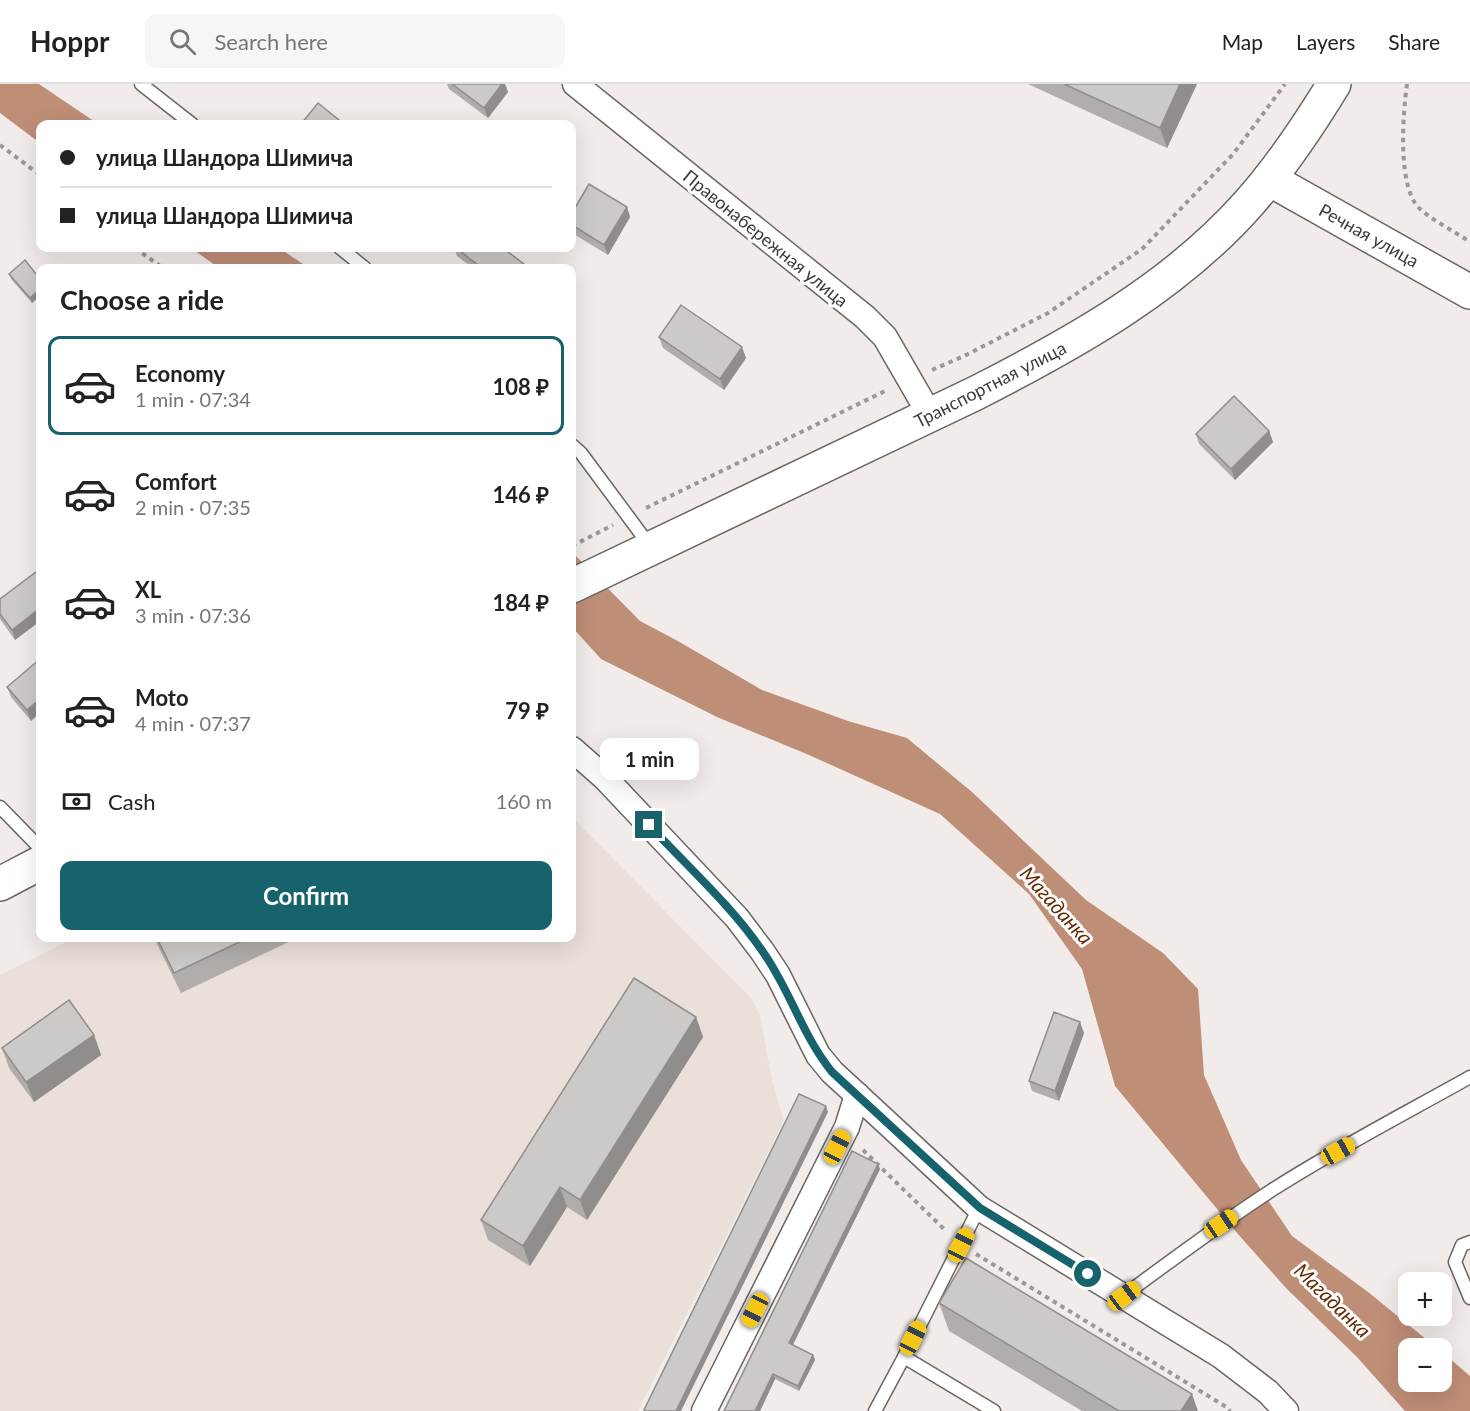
<!DOCTYPE html>
<meta charset="utf-8">
<style>
body{margin:0;font-family:Lato,sans-serif;background:#f6f6f6;color:#222;height:100vh;display:flex;flex-direction:column;font-size:22px;white-space:nowrap}
*{box-sizing:border-box;margin:0}
p{font-size:20px;color:#767676}
.icon{flex:none;width:33px;height:33px;fill:none;stroke:currentColor;stroke-width:2;stroke-linecap:round;stroke-linejoin:round}
.map{position:relative;flex:1;overflow:hidden}
.details{position:absolute;left:36px;top:180px;width:540px;height:678px;display:flex;flex-direction:column;background:#fff;border-radius:12px;box-shadow:0 6px 24px #0002}
.details>*{flex:none}
.hud{position:absolute;left:36px;top:36px;width:540px;height:132px;border-radius:12px;box-shadow:0 6px 24px #0002;display:grid;align-content:center;height:132px;padding:0 24px;background:#fff}
.tools{position:absolute;left:1398px;top:1188px;display:grid;gap:12px}
.tools a{display:grid;place-items:center;width:54px;height:54px;border-radius:12px;background:#fff;box-shadow:0 6px 24px #0002;font-size:30px}
.end{position:absolute;width:27px;height:27px;margin:-14px;border:8px solid #16626d;background:#fff;box-shadow:0 0 0 3px #fff}
.from{border-radius:50%}
.bubble{position:absolute;height:42px;border-radius:12px;background:#fff;box-shadow:0 6px 24px #0002;font-size:20px;font-weight:700;line-height:42px;text-align:center}
.car{position:absolute;width:18px;height:36px;margin:-18px -9px;border-radius:8px;box-shadow:0 0 4px 2px #0007;background:linear-gradient(#f5c518 24%,#345 0 40%,#f5c518 0 76%,#345 0 86%,#f5c518 0)}
.hud b{display:flex;align-items:center;gap:21px;height:57px;font-size:22px}
.hud b+b{border-top:2px solid #e0e0e0}
.hud i{width:15px;height:15px;background:#222}
ul{padding:0;list-style:none}
li{display:flex;align-items:center;gap:18px;height:99px;margin:0 12px 9px;padding:0 12px;border:3px solid transparent;border-radius:12px}
li div{flex:1}
li b{display:block;font-size:22px}
li em{font-style:normal;font-weight:700}
li.on{border-color:#16626d}
li>.icon{width:54px;height:54px;stroke-width:1.5}
h2{padding:0 24px;font-size:27px;line-height:72px}
.pay{display:flex;align-items:center;gap:15px;height:66px;padding:0 24px;font-size:22px}
.pay p{margin-inline-start:auto}
.button{display:flex;gap:12px;margin-top:auto;padding:12px 24px}
.button a{flex:1;height:69px;border-radius:12px;background:#16626d;color:#fff;font-size:24px;font-weight:700;line-height:69px;text-align:center}
header{display:flex;align-items:center;gap:36px;box-sizing:border-box;height:84px;padding:0 30px;background:#fff;border-bottom:2px solid #e0e0e0}
header strong{font-size:28px}
nav{display:flex;gap:33px;margin-inline-start:auto;font-size:21px}
.search{width:420px;height:54px;background:#f6f6f6;display:flex;align-items:center;gap:15px;box-sizing:border-box;padding:0 21px;border-radius:12px;color:#767676;font-size:22px}
.map>svg:first-child{display:block}
</style>
<header>
<strong>Hoppr</strong>
<div class="search"><svg class="icon" aria-label="search" viewBox="0 0 24 24"><circle cx="10" cy="10" r="6"/><path d="M15 15l6 6"/></svg>Search here</div>
<nav><a>Map</a><a>Layers</a><a>Share</a></nav>
</header>
<div class="map">
<svg width="1470" height="1327" viewBox="0 0 1470 1327">
<rect width="100%" height="100%" fill="#f1ecea"/>
<path fill="#eadfd9" d="M572 733 751 914 760 931 772 997 784 1037 638 1327H0V891L74 854H572Z"/>
<g fill="#bf8e76">
<path d="M0 0H39L98 40H40V59L0 29Z"/>
<path d="M191 164H279L309 184H219Z"/>
<path d="M572 468 640 537 676 556 762 606 848 637 907 654 972 708 1086 816 1163 869 1198 905 1204 991 1241 1076 1292 1152 1368 1208 1437 1264H1408V1298H1442V1268L1470 1292V1327H1405L1357 1273 1286 1204 1237 1149 1115 1002 1082 885 1029 810 940 730 809 671 717 633 601 575 572 543Z"/>
</g>
<g fill="none" stroke-linecap="round" stroke-linejoin="round">
<g stroke="#6a6664" stroke-width="15">
<g id="lane">
<path d="M141 0 192 40"/>
<path d="M340 164 365 184"/>
<path d="M572 361 581 369 650 462"/>
<path d="M0 723 40 764"/>
<path d="M979 1124 904 1273 994 1327"/>
<path d="M1470 1158 1462 1161 1455 1178 1470 1214"/>
<path d="M1123 1212C1172 1176 1221 1139 1272 1106 1336 1065 1404 1030 1470 993"/>
<path d="M875 1327 904 1273"/>
</g>
</g>
<g stroke="#6a6664" stroke-width="27">
<g id="street">
<path d="M575 0 865 233 885 253 930 331"/>
<path d="M572 665 605 694 737 834 762 867 778 891 818 971 832 988 857 1011 979 1124 1221 1272 1268 1308 1286 1327"/>
<path d="M704 1327 847 1043 857 1011"/>
</g>
</g>
<g stroke="#6a6664" stroke-width="36">
<g id="secondary">
<path d="M1269 95 1470 208"/>
<path d="M572 502 976 309C1074 259 1175 203 1249 119 1281 83 1309 41 1334 0"/>
<path d="M0 800 40 779"/>
</g>
</g>
<g stroke="#9b9896" stroke-width="4" stroke-dasharray="4.5 4.5" stroke-linecap="butt">
<path d="M1407 0C1403 29 1397 102 1419 124 1433 137 1454 147 1470 158"/>
<path d="M0 61 40 91"/>
<path d="M135 164 163 184"/>
<path d="M932 286 964 272 1048 229 1142 165 1234 69 1285 0"/>
<path d="M646 424 887 306"/>
<path d="M572 462 613 441"/>
<path d="M863 1066 946 1147"/>
<path d="M976 1170 1228 1324 1230 1327"/>
</g>
<use href="#lane" stroke="#fff" stroke-width="12"/>
<use href="#street" stroke="#fff" stroke-width="24"/>
<use href="#secondary" stroke="#fff" stroke-width="33"/>
</g>
<g fill="#b0adaa">
<path d="M447 0H505L508 8 488 34 449 5Z"/>
<path d="M1028 0H1197L1167 64Z"/>
<path d="M627 123 630 133 608 171 572 149V129Z"/>
<path d="M454 164H503L529 184H473L457 172Z"/>
<path d="M9 190 40 195V212L32 219 11 195Z"/>
<path d="M659 253 746 274 724 306 663 264Z"/>
<path d="M1269 347 1273 358 1235 396 1199 360 1196 350Z"/>
<path d="M40 485V537L15 556 0 535V515Z"/>
<path d="M40 575 31 637 11 613 7 603Z"/>
<path d="M154 854H297L181 909Z"/>
<path d="M696 933 703 953 587 1136 567 1123 530 1182 488 1156 481 1136Z"/>
<path d="M1084 949 1059 1017 1032 1007 1029 997Z"/>
<path d="M94 951 101 971 34 1018 9 984 2 964Z"/>
<path d="M878 1080 880 1085 793 1261 813 1271 815 1276 799 1307 775 1295 760 1327H724Z"/>
<path d="M939 1219 1198 1327H1082L949 1247Z"/>
</g>
<g fill="#908d8b">
<path d="M502 0H505L508 8 488 34 484 24Z"/>
<path d="M1180 0H1197L1167 64 1160 44Z"/>
<path d="M627 123 630 133 608 171 604 161Z"/>
<path d="M40 205V212L32 219 30 214Z"/>
<path d="M742 263 746 274 724 306 720 295Z"/>
<path d="M1269 347 1273 358 1235 396 1231 385Z"/>
<path d="M40 524V537L15 556 12 546Z"/>
<path d="M40 615V629L31 637 27 626Z"/>
<path d="M696 933 703 953 587 1136 580 1116Z"/>
<path d="M1080 938 1084 949 1059 1017 1055 1007Z"/>
<path d="M94 951 101 971 34 1018 26 998Z"/>
<path d="M826 1022 828 1028 681 1327H676Z"/>
<path d="M878 1080 880 1085 791 1264 789 1259Z"/>
<path d="M560 1103 567 1123 530 1182 523 1162Z"/>
<path d="M813 1271 815 1276 799 1307 798 1302Z"/>
<path d="M773 1290 775 1295 760 1327H755Z"/>
<path d="M1192 1310 1198 1327H1181Z"/>
</g>
<g fill="#cdc9c6" stroke="#908d8b" stroke-width="1.5">
<path d="M452 0H502L484 24Z"/>
<path d="M1064 0H1180L1160 44Z"/>
<path d="M318 19 344 40H301Z"/>
<path d="M589 100 627 123 604 161 572 141V129Z"/>
<path d="M456 164H503L529 184H482Z"/>
<path d="M25 176 40 195V205L30 214 9 190Z"/>
<path d="M681 221 742 263 720 295 659 253Z"/>
<path d="M1234 312 1269 347 1231 385 1196 350Z"/>
<path d="M40 485V524L12 546 0 530V515Z"/>
<path d="M40 575V615L27 626 7 603Z"/>
<path d="M157 854H248L174 889Z"/>
<path d="M634 894 696 933 580 1116 560 1103 523 1162 481 1136Z"/>
<path d="M69 916 94 951 26 998 2 964Z"/>
<path d="M1054 928 1080 938 1055 1007 1029 997Z"/>
<path d="M799 1010 826 1022 676 1327H646L644 1326Z"/>
<path d="M852 1067 878 1080 789 1259 813 1271 798 1302 773 1290 755 1327H724Z"/>
<path d="M966 1174 1192 1310 1181 1327H1119L939 1219Z"/>
</g>
<g fill="none" stroke-linecap="round" stroke-linejoin="round">
<path stroke="#16626d" stroke-width="8" d="M649 741C687 782 731 821 763 868 790 906 802 951 832 988L980 1124 1088 1190"/>
</g>
<g text-anchor="middle" dominant-baseline="central" stroke-width="6" stroke-linejoin="round" paint-order="stroke">
<g font-size="18" fill="#3e3d3c" stroke="#fff">
<text transform="translate(1369 151) rotate(29)">Речная улица</text>
<text transform="translate(766 154) rotate(39)">Правонабережная улица</text>
<text transform="translate(990 300) rotate(-27)">Транспортная улица</text>
</g>
<g font-size="20" font-style="italic" fill="#662901" stroke="#fff">
<text transform="translate(1057 821) rotate(48)">Магаданка</text>
<text transform="translate(1333 1216) rotate(44)">Магаданка</text>
</g>
</g>
</svg>
<div class="tools">
<a>+</a>
<a>−</a>
</div>
<i class="end from" style="left:1088px;top:1190px"></i>
<i class="end" style="left:649px;top:741px"></i>
<div class="bubble" style="left:600px;top:654px;width:99px">1 min</div>
<i class="car" style="left:837px;top:1063px;rotate:27deg"></i>
<i class="car" style="left:1338px;top:1067px;rotate:61deg"></i>
<i class="car" style="left:1221px;top:1140px;rotate:56deg"></i>
<i class="car" style="left:961px;top:1161px;rotate:27deg"></i>
<i class="car" style="left:1124px;top:1212px;rotate:53deg"></i>
<i class="car" style="left:755px;top:1226px;rotate:207deg"></i>
<i class="car" style="left:913px;top:1254px;rotate:27deg"></i>
<div class="hud">
<b><i class="from"></i>улица Шандора Шимича</b>
<b><i></i>улица Шандора Шимича</b>
</div>
<section class="details">
<h2>Choose a ride</h2>
<ul>
<li class="on"><svg class="icon" aria-label="car" viewBox="0 0 24 24"><path d="M5 17H2v-5l4-1 3-4h7l3 4 3 1v5h-3M9 17h6M6 11h13"/><circle cx="7" cy="17" r="2"/><circle cx="17" cy="17" r="2"/></svg><div><b>Economy</b><p>1 min · 07:34</p></div><em>108 ₽</em></li>
<li><svg class="icon" aria-label="car" viewBox="0 0 24 24"><path d="M5 17H2v-5l4-1 3-4h7l3 4 3 1v5h-3M9 17h6M6 11h13"/><circle cx="7" cy="17" r="2"/><circle cx="17" cy="17" r="2"/></svg><div><b>Comfort</b><p>2 min · 07:35</p></div><em>146 ₽</em></li>
<li><svg class="icon" aria-label="car" viewBox="0 0 24 24"><path d="M5 17H2v-5l4-1 3-4h7l3 4 3 1v5h-3M9 17h6M6 11h13"/><circle cx="7" cy="17" r="2"/><circle cx="17" cy="17" r="2"/></svg><div><b>XL</b><p>3 min · 07:36</p></div><em>184 ₽</em></li>
<li><svg class="icon" aria-label="car" viewBox="0 0 24 24"><path d="M5 17H2v-5l4-1 3-4h7l3 4 3 1v5h-3M9 17h6M6 11h13"/><circle cx="7" cy="17" r="2"/><circle cx="17" cy="17" r="2"/></svg><div><b>Moto</b><p>4 min · 07:37</p></div><em>79 ₽</em></li>
</ul>
<div class="pay"><svg class="icon" aria-label="cash" viewBox="0 0 24 24"><path d="M3 7h18v10H3z"/><circle cx="12" cy="12" r="2"/></svg>Cash<p>160 m</p></div>
<div class="button"><a>Confirm</a></div>
</section>
</div>
